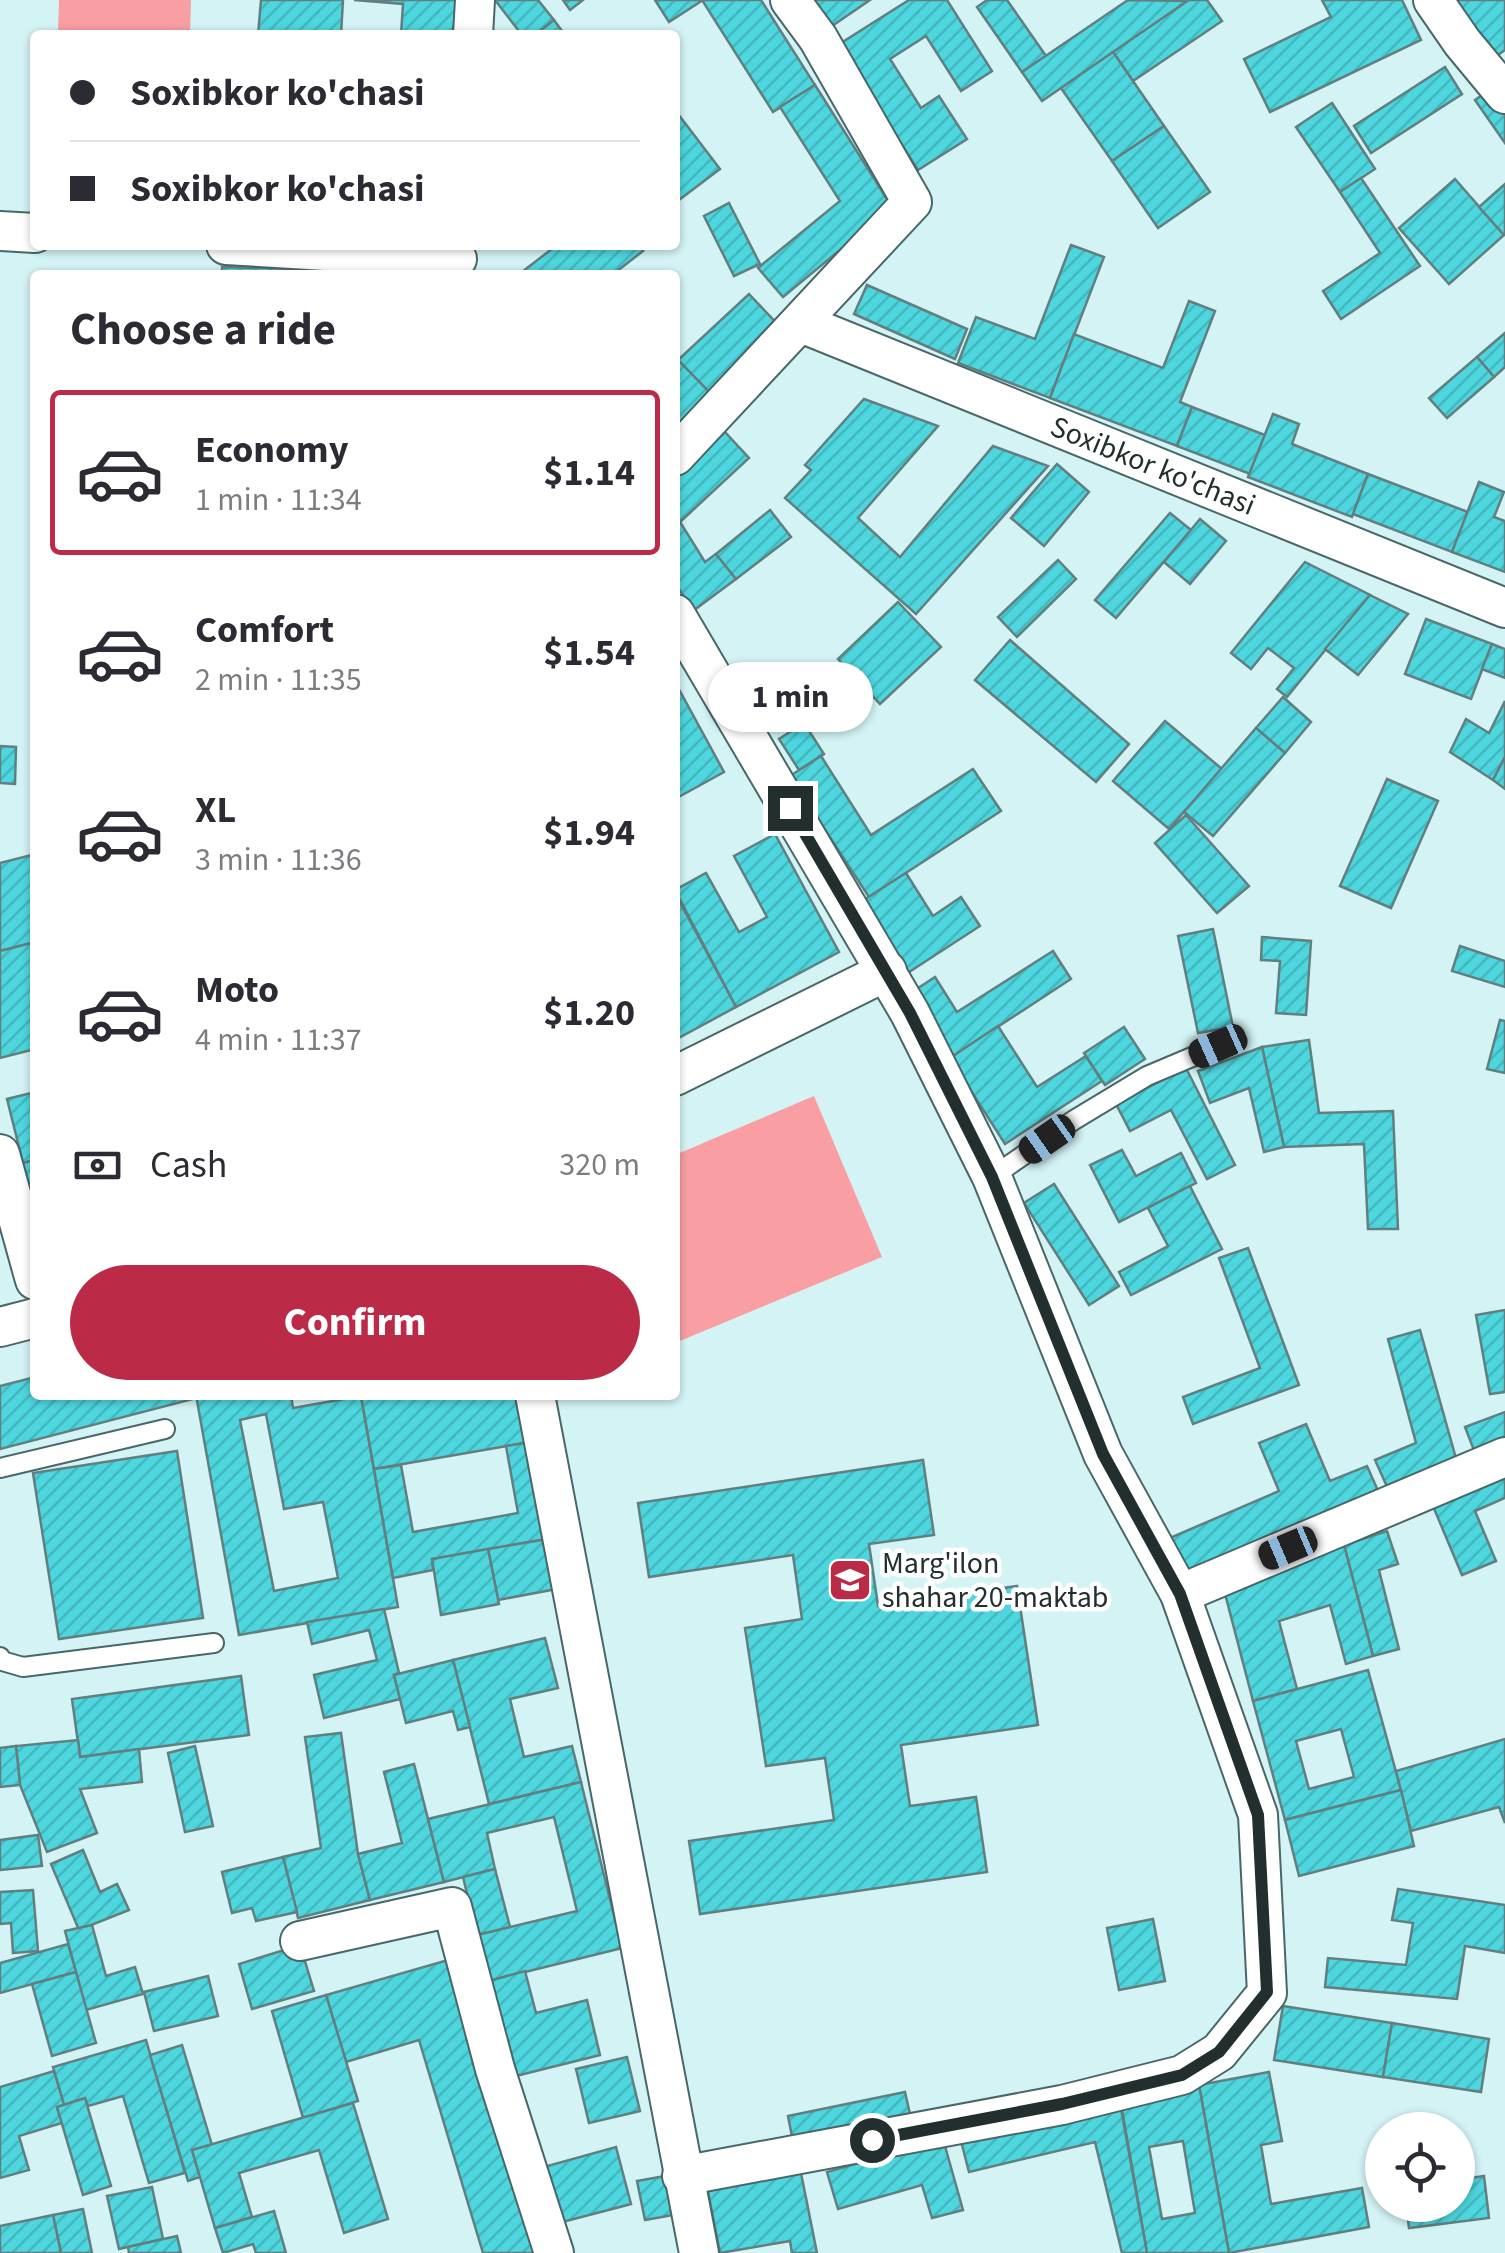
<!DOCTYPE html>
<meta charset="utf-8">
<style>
body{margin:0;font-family:"Source Sans 3",sans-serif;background:#f7f7f7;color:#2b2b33;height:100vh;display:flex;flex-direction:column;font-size:38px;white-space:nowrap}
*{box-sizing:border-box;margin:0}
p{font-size:32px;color:#7c7c81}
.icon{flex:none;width:55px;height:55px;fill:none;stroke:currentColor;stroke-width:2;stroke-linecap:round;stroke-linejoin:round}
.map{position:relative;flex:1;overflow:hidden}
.panel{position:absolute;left:30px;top:270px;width:650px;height:1130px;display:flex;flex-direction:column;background:#fff;border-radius:10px;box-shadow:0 2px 8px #0004}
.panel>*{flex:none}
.guide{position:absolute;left:30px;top:30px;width:650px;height:220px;border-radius:10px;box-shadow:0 2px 8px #0004;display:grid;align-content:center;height:220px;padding:0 40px;background:#fff}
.controls{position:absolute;left:1365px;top:2112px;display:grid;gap:20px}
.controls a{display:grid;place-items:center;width:110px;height:110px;border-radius:50%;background:#fff;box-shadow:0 2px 8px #0004;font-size:50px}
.end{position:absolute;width:45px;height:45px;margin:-22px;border:12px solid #232f2f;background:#fff;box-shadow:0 0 0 5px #fff}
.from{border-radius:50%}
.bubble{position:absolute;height:70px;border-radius:35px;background:#fff;box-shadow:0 2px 8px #0004;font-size:32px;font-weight:700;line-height:70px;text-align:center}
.car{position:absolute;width:30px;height:60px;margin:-30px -15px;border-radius:12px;box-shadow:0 0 8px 2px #0007;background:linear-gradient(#222 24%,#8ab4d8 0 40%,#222 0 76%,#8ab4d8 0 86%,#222 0)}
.guide b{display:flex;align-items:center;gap:35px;height:95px;font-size:38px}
.guide b+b{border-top:2px solid #e1e1e2}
.guide i{width:25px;height:25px;background:#2b2b33}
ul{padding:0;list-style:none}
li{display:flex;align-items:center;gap:30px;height:165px;margin:0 20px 15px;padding:0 20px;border:5px solid transparent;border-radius:10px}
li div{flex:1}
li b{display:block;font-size:38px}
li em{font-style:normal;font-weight:700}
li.current{border-color:#bb2a46}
li>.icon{width:90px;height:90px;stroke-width:1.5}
h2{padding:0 40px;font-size:45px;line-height:120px}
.pay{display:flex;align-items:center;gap:25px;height:110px;padding:0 40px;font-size:38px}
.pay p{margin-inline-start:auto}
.action{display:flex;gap:20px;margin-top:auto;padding:20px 40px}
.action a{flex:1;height:115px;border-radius:60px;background:#bb2a46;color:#fff;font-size:40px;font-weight:700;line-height:115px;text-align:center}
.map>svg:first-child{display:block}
</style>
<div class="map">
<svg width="1505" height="2253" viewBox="0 0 1505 2253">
<defs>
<pattern id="building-hatch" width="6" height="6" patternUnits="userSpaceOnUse" patternTransform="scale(2.5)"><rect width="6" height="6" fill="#4ed6de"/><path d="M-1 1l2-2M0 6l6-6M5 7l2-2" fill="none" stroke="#44b8bf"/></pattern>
</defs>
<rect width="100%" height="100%" fill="#d3f3f4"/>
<g fill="#f99ea3">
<path d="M59 0H191L190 35H58Z"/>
<path d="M814 1096 882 1257 675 1343V1155Z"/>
</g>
<g fill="url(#building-hatch)" stroke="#627f80" stroke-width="2.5" fill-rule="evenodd">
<path d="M261 0H343L341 35H258Z"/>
<path d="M354 0H456L453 35H401L403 4Z"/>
<path d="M495 0H538L554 20 535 35H522Z"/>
<path d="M563 0H583L570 10Z"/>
<path d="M655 0H703L669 22Z"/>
<path d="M702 0H761L815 85 773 112Z"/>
<path d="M814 0H870L832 26Z"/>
<path d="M909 0H947L992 71 961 91 926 36 890 59 921 108 939 96 967 139 918 170 838 45Z"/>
<path d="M987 0H1007L1046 56 1022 72 977 7Z"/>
<path d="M1128 0 1188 1 1042 101 1022 72Z"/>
<path d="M1207 0 1222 21 1133 81 1113 52 1189 0Z"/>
<path d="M1322 0H1402L1421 40 1270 112 1244 59 1331 17Z"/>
<path d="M1455 0H1505V50L1492 59Z"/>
<path d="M554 20 565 35H535Z"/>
<path d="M1113 52 1164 126 1112 161 1061 88Z"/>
<path d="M1445 67 1462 94 1371 153 1354 126Z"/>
<path d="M815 85 892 207 783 297 758 268 840 201 780 107Z"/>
<path d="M1492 88 1505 106V143L1475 100Z"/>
<path d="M1332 103 1375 169 1340 192 1296 127Z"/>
<path d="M675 110 720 169 675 203V164L678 161 675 157Z"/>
<path d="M1164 126 1210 192 1158 228 1112 161Z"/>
<path d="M1361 178 1420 266 1341 319 1323 291 1380 253 1340 192Z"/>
<path d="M1455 179 1504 235 1449 284 1399 228Z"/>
<path d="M1505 184V235H1504L1479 207Z"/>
<path d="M729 203 760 264 734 276 704 216Z"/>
<path d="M557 245H638L643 251 612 275H518Z"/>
<path d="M1071 245 1104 257 1050 398 958 363 976 317 1035 339Z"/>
<path d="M222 267 372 271 371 275H222Z"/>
<path d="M867 285 967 329 955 359 854 314Z"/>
<path d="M749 294 782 329 712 395 678 360Z"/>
<path d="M1189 301 1215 311 1180 402 1192 407 1177 446 1050 398 1074 334 1163 368Z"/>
<path d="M1505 333V367L1494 377 1477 357Z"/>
<path d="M1477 357 1494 377 1447 418 1429 398Z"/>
<path d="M678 360 712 395 675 429V363Z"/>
<path d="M864 399 938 426 858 518 900 557 993 446 1048 466 916 614 785 498 811 470 805 465Z"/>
<path d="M1192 407 1265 435 1250 474 1177 446Z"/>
<path d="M1273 414 1299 424 1292 444 1368 474 1352 517 1248 477Z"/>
<path d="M725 432 749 458 680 522 705 562 716 554 736 579 693 611 675 583V477Z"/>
<path d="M1057 464 1089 492 1044 546 1011 518Z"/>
<path d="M1368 474 1468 512 1452 552 1353 514Z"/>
<path d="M1479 482 1504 492 1494 517 1505 521V572L1452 552Z"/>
<path d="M770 510 791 537 736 579 716 554Z"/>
<path d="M1170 513 1191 530 1116 618 1095 600Z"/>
<path d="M1200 519 1226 541 1190 584 1164 562Z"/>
<path d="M1058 560 1076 579 1017 637 998 617Z"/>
<path d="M1305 562 1370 595 1287 697 1277 689 1294 668 1268 648 1251 669 1231 653Z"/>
<path d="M1370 595 1408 614 1358 675 1325 649Z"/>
<path d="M898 602 941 647 880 704 838 659Z"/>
<path d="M1426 619 1492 644 1471 699 1405 674Z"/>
<path d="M1010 640 1129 744 1096 782 975 680Z"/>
<path d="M1492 644 1505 649V678L1482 669Z"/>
<path d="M675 682 724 772 675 799Z"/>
<path d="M1283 697 1311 722 1285 753 1256 728Z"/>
<path d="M1505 701V757L1493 780 1450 752 1466 719 1489 733Z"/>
<path d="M1165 721 1222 769 1169 829 1113 781Z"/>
<path d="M804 723 824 754 799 770 779 739Z"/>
<path d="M1256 728 1285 753 1213 836 1184 812Z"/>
<path d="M0 746 16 747 15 784 0 783Z"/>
<path d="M821 756 871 835 973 769 1001 811 869 897 790 776Z"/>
<path d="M1505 757V789L1493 780Z"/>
<path d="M1387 779 1438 801 1391 908 1340 886Z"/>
<path d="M1186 815 1249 886 1217 913 1155 843Z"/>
<path d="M775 834 839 952 736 1007 675 890 706 873 739 932 767 917 734 856Z"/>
<path d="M35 854V942L0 951V863Z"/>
<path d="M906 873 933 916 961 897 980 926 906 974 859 903Z"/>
<path d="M675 893 736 1007 675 1040Z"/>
<path d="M1213 929 1233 1027 1198 1033 1178 936Z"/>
<path d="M1262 937 1311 941 1306 1015 1276 1013 1280 961 1261 960Z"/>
<path d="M35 942V1049L0 1058V951Z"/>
<path d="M1460 946 1505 961V987L1452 971Z"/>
<path d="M1053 951 1071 979 950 1058 909 994 935 977 957 1012Z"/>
<path d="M1500 1020 1505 1021V1073L1487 1069Z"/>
<path d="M998 1026 1037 1087 1086 1056 1102 1081 1005 1144 950 1058Z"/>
<path d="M1124 1027 1145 1059 1105 1085 1084 1053Z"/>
<path d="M1309 1040 1319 1113 1393 1111 1398 1229H1368L1364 1144 1284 1147 1262 1047Z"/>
<path d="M1262 1047 1284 1147 1264 1152 1249 1088 1210 1103 1198 1071Z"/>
<path d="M1186 1068 1235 1165 1207 1179 1171 1110 1130 1131 1116 1104Z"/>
<path d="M35 1092V1160L23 1163 7 1099Z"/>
<path d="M1122 1150 1136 1176 1181 1153 1196 1183 1119 1222 1090 1165Z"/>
<path d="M35 1160V1200H33L23 1163Z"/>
<path d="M1054 1184 1119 1286 1089 1305 1024 1203Z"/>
<path d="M1190 1186 1222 1249 1131 1295 1119 1272 1168 1246 1148 1208Z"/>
<path d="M1248 1248 1299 1385 1193 1424 1183 1397 1260 1368 1219 1258Z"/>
<path d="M1505 1310V1392L1490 1394 1476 1315Z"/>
<path d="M1420 1330 1457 1462 1389 1491 1375 1460 1416 1443 1388 1339Z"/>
<path d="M35 1377V1395H196L197 1398 0 1449V1386Z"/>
<path d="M196 1395H291L293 1408 361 1396 398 1607 239 1635ZM266 1414 284 1509 323 1502 338 1578 274 1591 240 1420Z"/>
<path d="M528 1395 536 1441 374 1469 361 1396Z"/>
<path d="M1505 1412V1442L1475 1453 1465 1427Z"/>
<path d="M1306 1424 1330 1481 1367 1466 1380 1495 1187 1578 1170 1538 1279 1491 1259 1443Z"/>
<path d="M536 1441 553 1538 432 1559 433 1570 393 1578 374 1469 401 1465 413 1532 518 1513 506 1446Z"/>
<path d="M177 1451 203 1618 59 1639 33 1473Z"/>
<path d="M923 1460 934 1535 869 1544 878 1606 1017 1586 1038 1725 901 1745 910 1806 976 1797 987 1872 700 1914 689 1841 834 1820 825 1758 766 1766 745 1628 802 1619 793 1555 649 1577 638 1503Z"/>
<path d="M1505 1468V1498L1475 1511 1496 1561 1462 1575 1430 1499Z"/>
<path d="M1387 1531 1398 1564 1379 1570 1399 1649 1373 1656 1344 1545Z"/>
<path d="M553 1538 562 1588 498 1600 488 1549Z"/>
<path d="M1344 1545 1373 1656 1346 1664 1330 1605 1279 1621 1297 1689 1253 1701 1223 1586Z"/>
<path d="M488 1549 499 1604 441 1615 432 1559Z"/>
<path d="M384 1609 399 1673 394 1675 400 1699 324 1718 314 1675 377 1660 369 1630 312 1644 307 1622Z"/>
<path d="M545 1638 558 1688 510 1699 524 1757 572 1746 581 1782 489 1804 453 1660Z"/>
<path d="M453 1660 470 1727 458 1730 453 1711 406 1723 394 1675Z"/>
<path d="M1368 1670 1401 1790 1285 1820 1253 1701ZM1341 1729 1354 1777 1309 1789 1296 1741Z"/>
<path d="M241 1676 249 1735 80 1757 72 1699Z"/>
<path d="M341 1733 358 1854 370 1900 298 1918 283 1857 321 1848 305 1737Z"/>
<path d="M1505 1739V1823L1499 1807 1411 1831 1396 1771Z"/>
<path d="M78 1740 80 1757 139 1749 142 1782 80 1789 97 1833 47 1852 20 1785 16 1746Z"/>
<path d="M16 1746 20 1785 0 1787V1748Z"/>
<path d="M195 1746 213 1826 185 1832 168 1753Z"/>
<path d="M414 1764 444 1882 370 1900 358 1854 402 1843 384 1772Z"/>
<path d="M581 1782 622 1948 489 1981 477 1935 577 1911 554 1817 487 1833 495 1869 444 1882 428 1819Z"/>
<path d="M1401 1790 1414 1846 1299 1876 1285 1820Z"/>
<path d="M38 1835 42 1866 0 1870V1840Z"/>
<path d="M83 1850 100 1892 117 1884 129 1910 79 1930 51 1864Z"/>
<path d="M283 1857 297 1912 256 1921 252 1908 232 1913 222 1872Z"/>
<path d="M495 1869 510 1927 477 1935 463 1877Z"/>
<path d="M1398 1889 1505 1905V1953L1465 1946 1457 1999 1325 1987 1328 1958 1406 1965 1413 1923 1392 1920Z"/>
<path d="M33 1890 38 1951 13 1953 11 1923 0 1924V1892Z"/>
<path d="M1153 1919 1165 1981 1119 1990 1107 1928Z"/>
<path d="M92 1925 106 1976 135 1967 143 1994 86 2010 65 1931Z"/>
<path d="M68 1944 76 1972 0 1993V1963Z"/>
<path d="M300 1945 314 1991 252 2009 239 1964Z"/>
<path d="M455 1958 542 2253H483L419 2040 346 2062 326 1995Z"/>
<path d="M525 1971 536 2013 587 2000 600 2055 512 2077 489 1981Z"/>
<path d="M76 1972 96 2043 52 2056 32 1984Z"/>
<path d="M208 1976 218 2016 154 2031 144 1992Z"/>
<path d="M326 1995 358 2101 303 2118 272 2011Z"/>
<path d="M1283 2006 1392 2023 1383 2077 1274 2060Z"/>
<path d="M1392 2023 1489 2039 1481 2092 1383 2077Z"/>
<path d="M146 2040 185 2173 149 2183 123 2096 88 2106 85 2098 64 2105 53 2067Z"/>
<path d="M182 2045 212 2145 192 2150 200 2177 188 2181 150 2055Z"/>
<path d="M627 2057 640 2111 589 2123 576 2069Z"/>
<path d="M54 2071 64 2105 57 2107 62 2123 19 2136 29 2170 0 2178V2087Z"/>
<path d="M1269 2072 1282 2141 1261 2145 1271 2204 1362 2188 1369 2227 1229 2253 1199 2085Z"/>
<path d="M1199 2085 1229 2253H1147L1120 2098ZM1183 2141 1195 2213 1162 2219 1149 2147Z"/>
<path d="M905 2092 912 2123 794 2147 788 2116Z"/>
<path d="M85 2098 111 2186 83 2195 57 2107Z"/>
<path d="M353 2103 388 2219 344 2233 319 2150 239 2173 252 2217 215 2228 192 2150Z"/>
<path d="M1120 2103 1147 2253H1122L1095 2142 969 2172 961 2141Z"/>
<path d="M943 2139 963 2210 932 2218 922 2185 838 2209 827 2172Z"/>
<path d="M616 2147 631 2204 555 2224 540 2168Z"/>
<path d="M798 2158 817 2253H792L790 2241 720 2253 705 2176Z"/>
<path d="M665 2176 673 2215 645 2220 637 2181Z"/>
<path d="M1484 2176 1489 2218 1409 2228 1406 2205H1458V2180Z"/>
<path d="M152 2187 163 2239 119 2249 107 2196Z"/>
<path d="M83 2209 92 2253H61L53 2215Z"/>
<path d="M274 2211 286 2253H256L253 2244 223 2253 215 2228Z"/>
<path d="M53 2215 61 2253H0V2226Z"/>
<path d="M177 2236 181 2253H129L128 2247Z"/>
</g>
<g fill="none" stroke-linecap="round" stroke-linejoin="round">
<g stroke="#4a6768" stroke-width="22">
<g id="lane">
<path d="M992 1177 1074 1120 1147 1076 1218 1046"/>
<path d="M0 1468 165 1429"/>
<path d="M0 1657 2 1661 23 1667 214 1643"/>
</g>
</g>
<g stroke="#4a6768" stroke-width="42">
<g id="street">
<path d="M1433 0 1462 42 1505 94"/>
<path d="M473 35 475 0"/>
<path d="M0 231 35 233"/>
<path d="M226 245 457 259"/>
<path d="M801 323 1505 608"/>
<path d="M675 456 912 202 818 38 790 0"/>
<path d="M675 614 910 1013 992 1177 1103 1454 1180 1594"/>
<path d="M675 1076 887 971"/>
<path d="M0 1154 35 1280"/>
<path d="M0 1327 35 1318"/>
<path d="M535 1395 699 2253"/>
<path d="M300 1941 452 1907 495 2069 554 2253"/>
<path d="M682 2176 1062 2105 1182 2075 1219 2052 1267 1993 1258 1815 1180 1594 1505 1457"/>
</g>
</g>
<use href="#lane" stroke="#fff" stroke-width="18"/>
<use href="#street" stroke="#fff" stroke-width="38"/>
</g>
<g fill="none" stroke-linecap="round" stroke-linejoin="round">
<path stroke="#232f2f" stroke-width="12" d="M790 808 910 1013 992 1177 1103 1454 1180 1594 1258 1815 1267 1992 1219 2052 1182 2075 1062 2104 872 2140"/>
</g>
<defs>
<g id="school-square" transform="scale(2.25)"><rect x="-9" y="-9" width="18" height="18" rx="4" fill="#bb2a46" stroke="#fff"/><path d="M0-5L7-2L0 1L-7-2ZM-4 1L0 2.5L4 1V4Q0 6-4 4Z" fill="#fff"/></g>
</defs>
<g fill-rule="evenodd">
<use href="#school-square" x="850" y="1580"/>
</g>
<g text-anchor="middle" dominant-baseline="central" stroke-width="9" stroke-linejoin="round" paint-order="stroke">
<g font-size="30" fill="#232f2f" stroke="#fff">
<text transform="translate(1153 466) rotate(22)">Soxibkor ko'chasi</text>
</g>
<g font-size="30" fill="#232f2f" stroke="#fff" text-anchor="start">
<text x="882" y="1563">Marg'ilon<tspan x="882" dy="34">shahar 20-maktab</tspan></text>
</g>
</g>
</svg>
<div class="controls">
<a><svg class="icon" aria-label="locate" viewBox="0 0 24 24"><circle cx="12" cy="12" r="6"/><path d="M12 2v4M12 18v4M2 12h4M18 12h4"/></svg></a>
</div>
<i class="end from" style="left:872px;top:2140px"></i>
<i class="end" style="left:790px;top:808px"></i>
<div class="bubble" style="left:708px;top:662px;width:165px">1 min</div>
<i class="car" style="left:1218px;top:1046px;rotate:246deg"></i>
<i class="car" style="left:1047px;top:1139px;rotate:235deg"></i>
<i class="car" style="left:1288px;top:1548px;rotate:247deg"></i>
<div class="guide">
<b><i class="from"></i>Soxibkor ko'chasi</b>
<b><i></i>Soxibkor ko'chasi</b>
</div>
<section class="panel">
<h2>Choose a ride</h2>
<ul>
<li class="current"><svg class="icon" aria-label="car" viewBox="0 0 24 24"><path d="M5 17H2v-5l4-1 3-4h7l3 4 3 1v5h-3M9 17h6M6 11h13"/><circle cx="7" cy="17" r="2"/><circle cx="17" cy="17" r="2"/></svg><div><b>Economy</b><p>1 min · 11:34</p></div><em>$1.14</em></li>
<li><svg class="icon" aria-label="car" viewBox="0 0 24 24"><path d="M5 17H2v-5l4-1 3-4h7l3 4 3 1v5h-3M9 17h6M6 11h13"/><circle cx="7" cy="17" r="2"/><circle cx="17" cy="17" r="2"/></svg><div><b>Comfort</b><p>2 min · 11:35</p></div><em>$1.54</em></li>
<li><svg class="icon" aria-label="car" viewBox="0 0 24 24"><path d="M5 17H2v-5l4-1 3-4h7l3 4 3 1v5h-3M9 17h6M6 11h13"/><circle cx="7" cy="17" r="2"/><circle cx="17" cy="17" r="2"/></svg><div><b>XL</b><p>3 min · 11:36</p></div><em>$1.94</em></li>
<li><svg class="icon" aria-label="car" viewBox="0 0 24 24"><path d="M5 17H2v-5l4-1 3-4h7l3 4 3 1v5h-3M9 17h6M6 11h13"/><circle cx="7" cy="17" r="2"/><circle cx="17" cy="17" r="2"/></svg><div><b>Moto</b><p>4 min · 11:37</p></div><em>$1.20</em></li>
</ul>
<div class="pay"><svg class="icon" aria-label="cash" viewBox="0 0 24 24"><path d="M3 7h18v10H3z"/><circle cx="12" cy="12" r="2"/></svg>Cash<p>320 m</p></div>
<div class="action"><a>Confirm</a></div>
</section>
</div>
